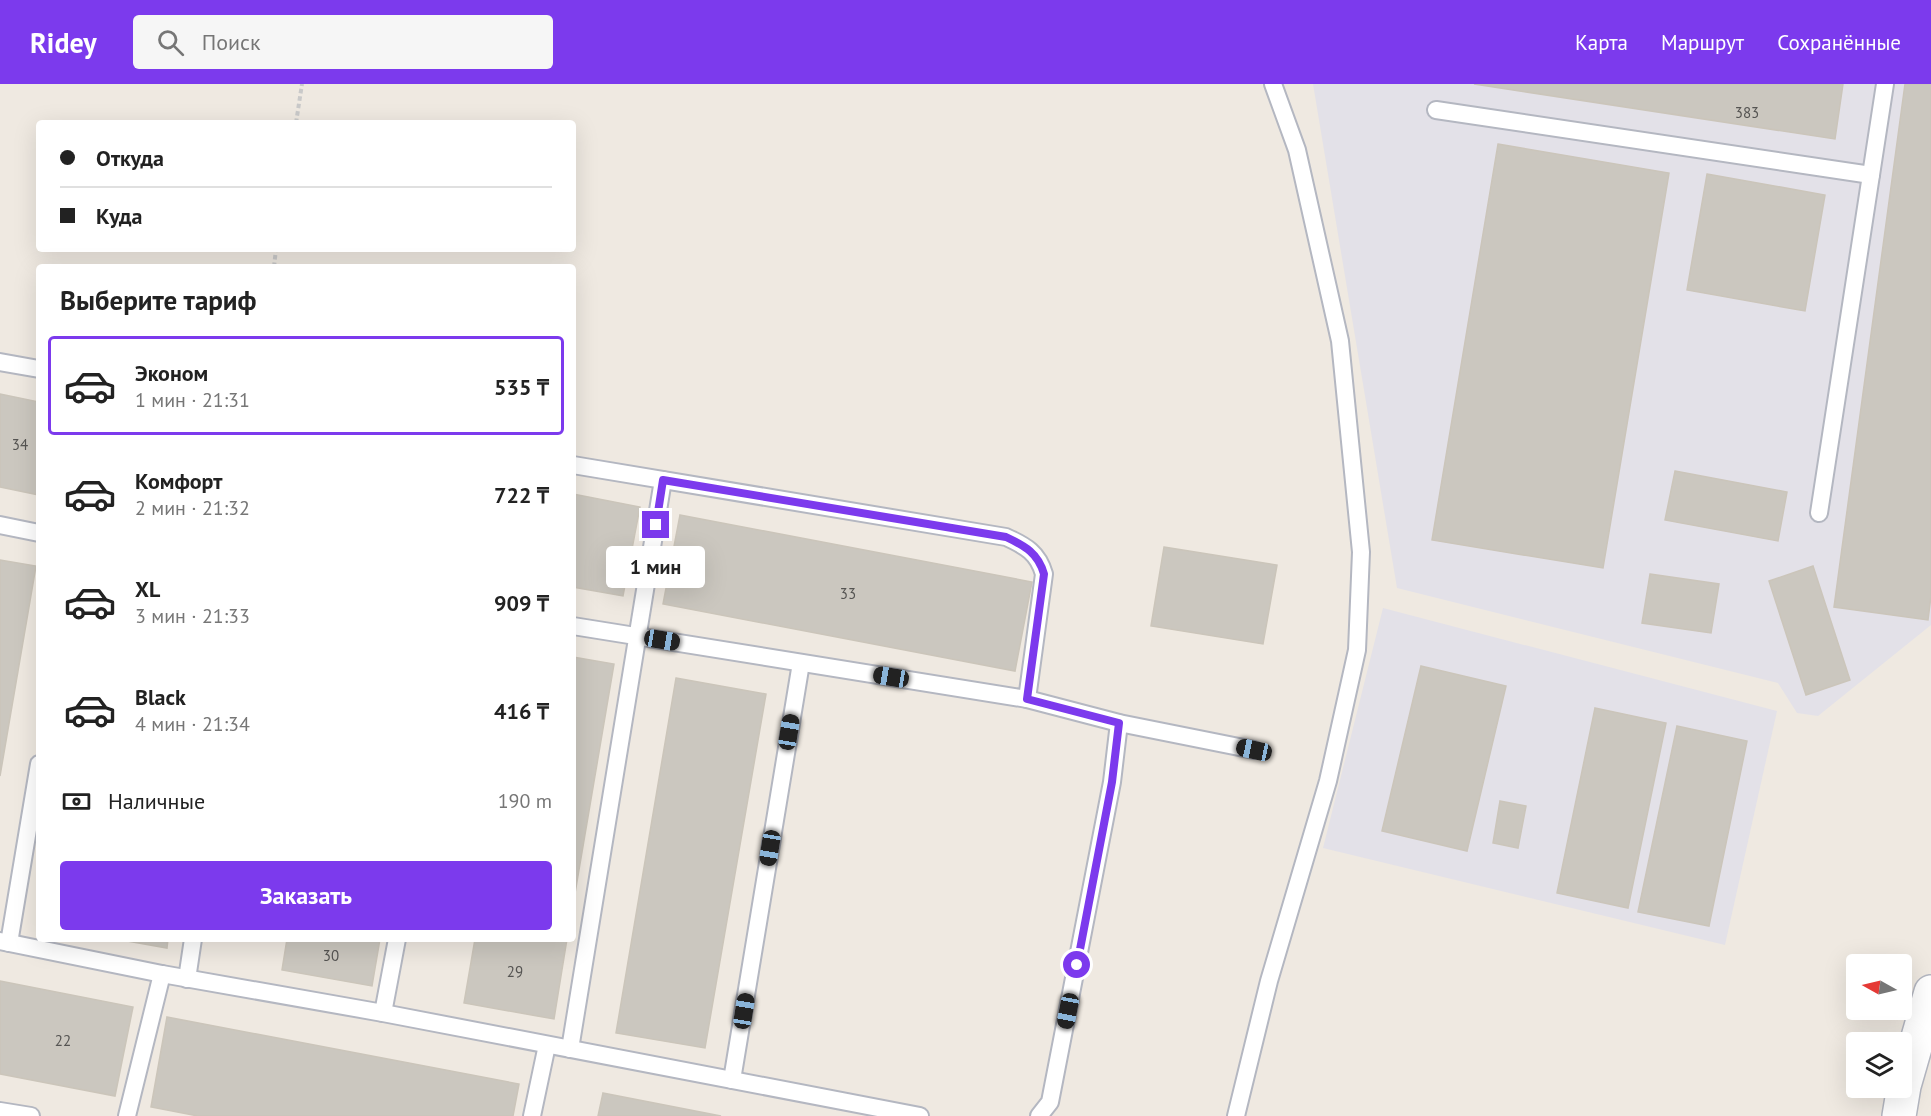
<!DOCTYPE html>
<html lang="ru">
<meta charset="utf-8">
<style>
body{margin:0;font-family:"PT Sans",sans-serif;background:#f6f6f6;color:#222;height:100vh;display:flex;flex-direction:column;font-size:22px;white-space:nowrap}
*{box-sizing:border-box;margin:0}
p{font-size:20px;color:#767676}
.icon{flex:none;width:33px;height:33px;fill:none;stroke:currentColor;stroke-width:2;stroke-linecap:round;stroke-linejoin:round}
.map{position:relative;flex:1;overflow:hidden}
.drawer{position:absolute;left:36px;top:180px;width:540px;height:678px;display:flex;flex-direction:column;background:#fff;border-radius:6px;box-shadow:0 6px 24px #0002}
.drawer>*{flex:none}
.banner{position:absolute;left:36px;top:36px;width:540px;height:132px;border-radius:6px;box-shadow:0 6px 24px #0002;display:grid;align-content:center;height:132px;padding:0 24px;background:#fff}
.needle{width:39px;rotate:278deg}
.tools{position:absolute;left:1846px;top:870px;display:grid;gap:12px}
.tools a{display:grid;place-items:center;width:66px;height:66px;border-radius:6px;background:#fff;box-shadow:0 6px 24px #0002;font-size:30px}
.end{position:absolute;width:27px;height:27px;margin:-14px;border:8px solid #7c3aed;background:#fff;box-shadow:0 0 0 3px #fff}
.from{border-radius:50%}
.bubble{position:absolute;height:42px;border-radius:6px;background:#fff;box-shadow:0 6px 24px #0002;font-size:20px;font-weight:700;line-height:42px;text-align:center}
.car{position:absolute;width:18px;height:36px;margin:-18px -9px;border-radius:8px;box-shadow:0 0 4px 2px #0007;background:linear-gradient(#222 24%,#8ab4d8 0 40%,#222 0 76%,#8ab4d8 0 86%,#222 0)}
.banner b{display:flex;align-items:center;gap:21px;height:57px;font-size:22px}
.banner b+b{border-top:2px solid #e0e0e0}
.banner i{width:15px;height:15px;background:#222}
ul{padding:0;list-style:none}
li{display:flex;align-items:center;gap:18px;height:99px;margin:0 12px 9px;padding:0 12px;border:3px solid transparent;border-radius:6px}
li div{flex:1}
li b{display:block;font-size:22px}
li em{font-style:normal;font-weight:700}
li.on{border-color:#7c3aed}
li>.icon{width:54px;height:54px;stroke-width:1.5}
h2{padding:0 24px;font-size:27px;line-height:72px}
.pay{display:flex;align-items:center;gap:15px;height:66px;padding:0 24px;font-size:22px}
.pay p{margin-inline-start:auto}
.action{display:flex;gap:12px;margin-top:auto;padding:12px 24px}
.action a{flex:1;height:69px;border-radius:6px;background:#7c3aed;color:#fff;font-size:24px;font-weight:700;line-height:69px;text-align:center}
header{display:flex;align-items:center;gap:36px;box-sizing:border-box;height:84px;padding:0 30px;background:#7c3aed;color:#fff}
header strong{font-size:28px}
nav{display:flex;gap:33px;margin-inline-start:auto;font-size:21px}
.search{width:420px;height:54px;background:#f6f6f6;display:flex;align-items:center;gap:15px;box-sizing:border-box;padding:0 21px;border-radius:6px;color:#767676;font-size:22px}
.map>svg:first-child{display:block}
</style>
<header>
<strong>Ridey</strong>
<div class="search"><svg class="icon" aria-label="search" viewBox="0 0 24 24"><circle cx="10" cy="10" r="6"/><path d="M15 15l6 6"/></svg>Поиск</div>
<nav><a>Карта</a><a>Маршрут</a><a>Сохранённые</a></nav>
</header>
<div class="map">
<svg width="1931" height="1032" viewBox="0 0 1931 1032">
<rect width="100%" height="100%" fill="#efe9e1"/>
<g fill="#e3e1e8">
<path d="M1313 0H1931V541L1818 632 1797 629 1778 599 1397 504Z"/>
<path d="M1383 524 1777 627 1725 861 1323 764Z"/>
</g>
<g fill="#cbc7bf" stroke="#cbc5ba" stroke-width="1.5">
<path d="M1474 0H1843L1835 55Z"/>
<path d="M1905 0H1931V512L1928 536 1834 523Z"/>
<path d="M1498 60 1669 89 1603 484 1432 456Z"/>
<path d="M1707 90 1825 111 1805 227 1687 206Z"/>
<path d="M0 310 39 318V411L0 403Z"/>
<path d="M1675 387 1787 408 1778 457 1665 436Z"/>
<path d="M573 410 640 423 623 512 573 503Z"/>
<path d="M680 431 1032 498 1015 587 663 520Z"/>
<path d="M1164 463 1277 481 1263 560 1151 542Z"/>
<path d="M0 476 36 482 0 692Z"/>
<path d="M1813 482 1850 596 1806 611 1769 497Z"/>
<path d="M1650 490 1719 500 1711 549 1642 539Z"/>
<path d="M573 573 614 580 573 821Z"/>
<path d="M1421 582 1506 602 1467 767 1382 747Z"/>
<path d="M676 594 766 610 705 964 616 949Z"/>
<path d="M1595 624 1666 639 1628 824 1557 809Z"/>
<path d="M1677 642 1747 657 1709 842 1638 828Z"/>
<path d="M1500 717 1526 722 1518 764 1493 759Z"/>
<path d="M116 855H168L167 864Z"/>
<path d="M287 855H380L372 902 282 886Z"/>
<path d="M475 855H567L554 935 464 919Z"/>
<path d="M0 897 133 923 115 1012 0 990Z"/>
<path d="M167 933 519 1000 513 1032H198L151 1023Z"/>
<path d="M603 1009 721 1032H598Z"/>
</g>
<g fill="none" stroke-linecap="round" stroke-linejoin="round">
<g stroke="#b4b7c1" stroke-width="20">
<g id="service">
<path d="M1436 26 1871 91"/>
<path d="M0 278 39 285"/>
<path d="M573 381 1006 453C1026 462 1038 469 1044 490L1027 615"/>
<path d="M1819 429 1885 0"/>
<path d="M0 441 39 449"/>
<path d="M573 542 1027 615 1119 639 1254 666"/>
<path d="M0 857 162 890 383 929 920 1032"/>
<path d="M9 859 39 680"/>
<path d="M187 895 193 855"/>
<path d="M383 929 397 855"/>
<path d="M570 965 663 396"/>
<path d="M732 996 801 579"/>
<path d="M0 1027 31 1032"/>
<path d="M127 1032 162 890"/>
<path d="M532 1032 547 961"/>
<path d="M1039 1032 1050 1018 1112 698 1119 639"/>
<path d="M1236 1032 1269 897 1328 697 1357 566 1361 468 1340 257 1297 66 1273 0"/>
</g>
</g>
<g stroke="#b4b7c1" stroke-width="36">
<path id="minor" d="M1899 1032 1904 1002 1931 908"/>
</g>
<g stroke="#c9c9c9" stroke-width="4" stroke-dasharray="4.5 3" stroke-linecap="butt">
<path d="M296 39 302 0"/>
<path d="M274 183 276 165"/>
</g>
<use href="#service" stroke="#fff" stroke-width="16"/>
<use href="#minor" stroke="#fff" stroke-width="33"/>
</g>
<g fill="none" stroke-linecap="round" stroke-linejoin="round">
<path stroke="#7c3aed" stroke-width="8" d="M656 441 663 396 1006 453C1025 462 1038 469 1044 490L1027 615 1119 639 1112 698 1077 881"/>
</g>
<g text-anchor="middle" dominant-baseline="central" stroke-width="6" stroke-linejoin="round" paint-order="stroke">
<g font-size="15" fill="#555452">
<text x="1747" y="28">383</text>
<text x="20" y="360">34</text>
<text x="848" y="509">33</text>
<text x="331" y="871">30</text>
<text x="515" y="887">29</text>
<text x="63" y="956">22</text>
</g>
</g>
</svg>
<div class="tools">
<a><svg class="needle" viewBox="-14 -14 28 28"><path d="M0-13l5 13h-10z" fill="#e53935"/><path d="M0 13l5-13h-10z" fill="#767676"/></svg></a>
<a><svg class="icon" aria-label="layers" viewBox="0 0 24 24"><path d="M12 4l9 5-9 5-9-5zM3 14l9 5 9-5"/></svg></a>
</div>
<i class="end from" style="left:1077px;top:881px"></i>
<i class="end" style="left:656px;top:441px"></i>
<div class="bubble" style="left:606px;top:462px;width:99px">1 мин</div>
<i class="car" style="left:662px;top:556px;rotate:99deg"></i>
<i class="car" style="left:891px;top:593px;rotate:279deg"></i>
<i class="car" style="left:789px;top:648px;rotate:9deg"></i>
<i class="car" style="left:1254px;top:666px;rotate:282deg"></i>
<i class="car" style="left:770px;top:764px;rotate:189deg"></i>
<i class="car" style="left:744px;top:927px;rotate:9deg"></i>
<i class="car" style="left:1068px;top:927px;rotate:191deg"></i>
<div class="banner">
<b><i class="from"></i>Откуда</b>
<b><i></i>Куда</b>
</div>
<section class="drawer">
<h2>Выберите тариф</h2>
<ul>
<li class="on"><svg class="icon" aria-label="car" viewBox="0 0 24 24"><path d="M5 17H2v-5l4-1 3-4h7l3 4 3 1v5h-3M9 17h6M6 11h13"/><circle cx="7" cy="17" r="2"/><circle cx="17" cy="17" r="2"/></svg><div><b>Эконом</b><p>1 мин · 21:31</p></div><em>535 ₸</em></li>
<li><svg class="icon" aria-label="car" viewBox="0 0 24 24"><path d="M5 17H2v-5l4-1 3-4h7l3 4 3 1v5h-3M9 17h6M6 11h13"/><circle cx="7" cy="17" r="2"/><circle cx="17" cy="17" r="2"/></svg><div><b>Комфорт</b><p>2 мин · 21:32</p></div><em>722 ₸</em></li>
<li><svg class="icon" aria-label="car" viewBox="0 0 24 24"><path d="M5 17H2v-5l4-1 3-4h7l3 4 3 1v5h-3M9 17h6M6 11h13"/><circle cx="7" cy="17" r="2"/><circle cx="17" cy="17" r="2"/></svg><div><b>XL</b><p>3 мин · 21:33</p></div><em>909 ₸</em></li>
<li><svg class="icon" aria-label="car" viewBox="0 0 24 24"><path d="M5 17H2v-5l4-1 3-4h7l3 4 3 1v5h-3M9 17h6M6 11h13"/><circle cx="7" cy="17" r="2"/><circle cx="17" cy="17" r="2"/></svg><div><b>Black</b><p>4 мин · 21:34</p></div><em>416 ₸</em></li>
</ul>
<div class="pay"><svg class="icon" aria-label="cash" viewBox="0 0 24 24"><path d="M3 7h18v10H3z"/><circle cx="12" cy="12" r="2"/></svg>Наличные<p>190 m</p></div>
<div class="action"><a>Заказать</a></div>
</section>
</div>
